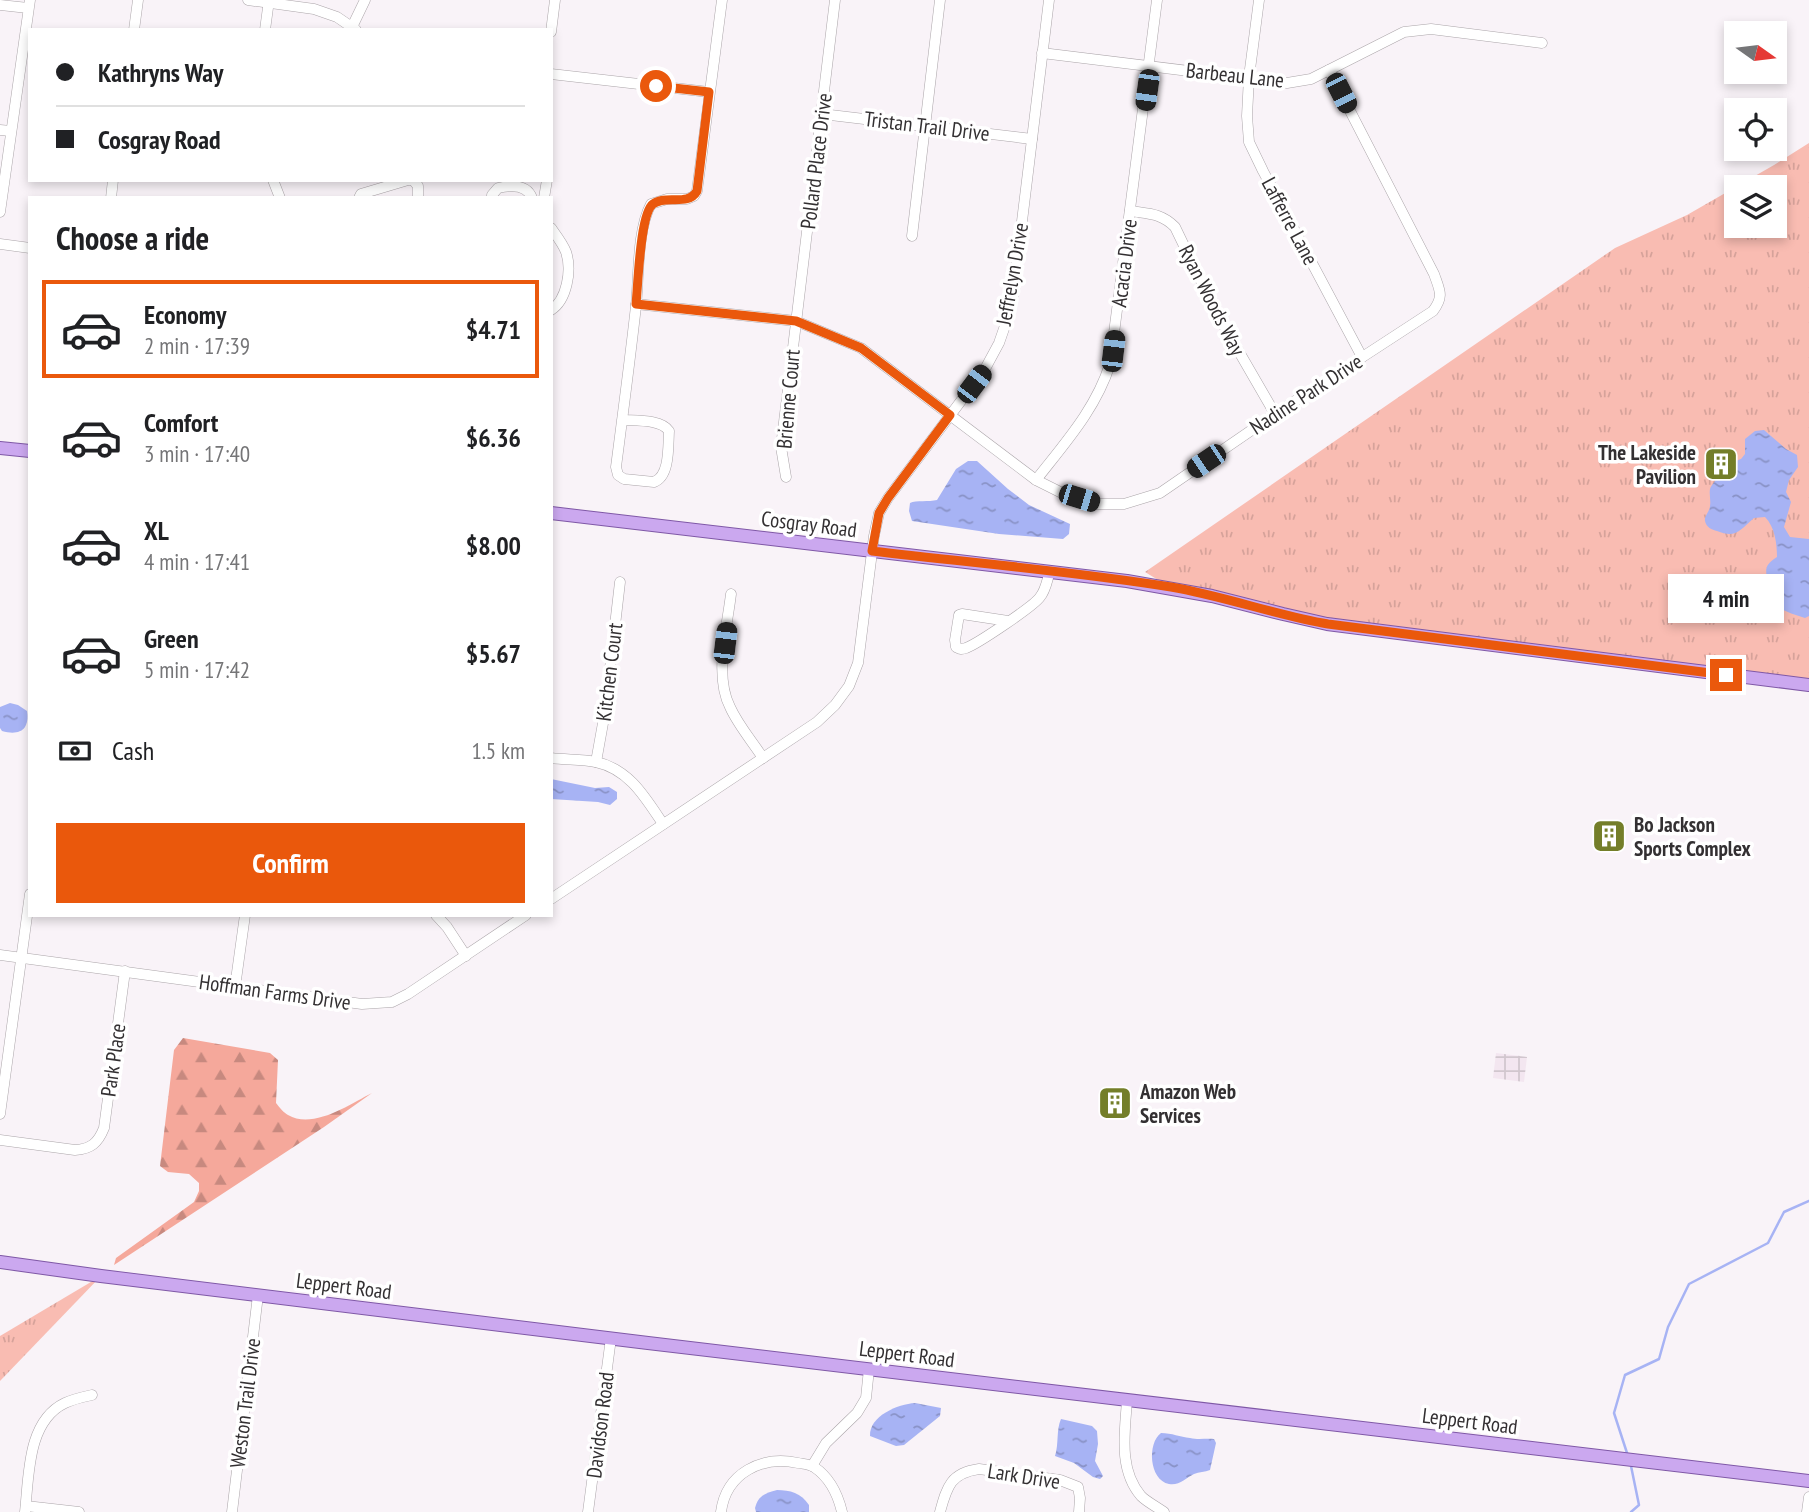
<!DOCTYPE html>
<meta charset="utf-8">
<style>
body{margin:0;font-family:"PT Sans Narrow",sans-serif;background:#f2f2f2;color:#202124;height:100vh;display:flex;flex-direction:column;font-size:26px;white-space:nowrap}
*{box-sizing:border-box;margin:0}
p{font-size:23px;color:#757577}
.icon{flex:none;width:38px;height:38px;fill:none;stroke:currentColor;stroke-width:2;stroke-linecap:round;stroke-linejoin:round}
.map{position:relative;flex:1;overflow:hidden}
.side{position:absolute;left:28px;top:196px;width:525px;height:721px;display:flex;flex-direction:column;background:#fff;border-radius:0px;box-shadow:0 4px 10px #0003}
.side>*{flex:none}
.banner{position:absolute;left:28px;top:28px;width:525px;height:154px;border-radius:0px;box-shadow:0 4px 10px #0003;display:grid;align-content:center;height:154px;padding:0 28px;background:#fff}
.needle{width:46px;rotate:104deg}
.tools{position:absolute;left:1724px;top:21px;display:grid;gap:14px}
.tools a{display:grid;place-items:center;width:63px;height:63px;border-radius:0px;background:#fff;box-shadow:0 4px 10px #0003;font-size:35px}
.end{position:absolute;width:32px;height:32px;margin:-16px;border:9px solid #ea580c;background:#fff;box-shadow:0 0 0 4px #fff}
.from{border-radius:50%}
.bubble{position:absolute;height:49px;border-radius:0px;background:#fff;box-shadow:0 4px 10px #0003;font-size:23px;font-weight:700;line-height:49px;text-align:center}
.car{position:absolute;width:21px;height:42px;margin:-21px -10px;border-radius:9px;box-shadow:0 0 5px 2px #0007;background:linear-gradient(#222 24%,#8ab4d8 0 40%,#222 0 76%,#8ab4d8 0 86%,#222 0)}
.banner b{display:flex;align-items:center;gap:24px;height:66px;font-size:26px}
.banner b+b{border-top:2px solid #e0e0e0}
.banner i{width:18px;height:18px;background:#202124}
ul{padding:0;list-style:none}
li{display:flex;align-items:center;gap:21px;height:98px;margin:0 14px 10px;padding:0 14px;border:4px solid transparent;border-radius:0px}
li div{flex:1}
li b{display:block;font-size:26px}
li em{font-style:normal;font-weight:700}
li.active{border-color:#ea580c}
li>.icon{width:63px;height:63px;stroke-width:1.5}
h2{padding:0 28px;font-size:32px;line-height:84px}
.pay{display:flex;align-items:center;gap:18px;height:77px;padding:0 28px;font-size:26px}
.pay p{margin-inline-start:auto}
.button{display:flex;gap:14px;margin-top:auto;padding:14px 28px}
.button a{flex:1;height:80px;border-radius:0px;background:#ea580c;color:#fff;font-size:28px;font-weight:700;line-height:80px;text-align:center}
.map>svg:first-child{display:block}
</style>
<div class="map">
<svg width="1809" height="1512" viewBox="0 0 1809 1512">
<defs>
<pattern id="industrial-grid" width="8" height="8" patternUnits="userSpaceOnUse" patternTransform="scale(1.75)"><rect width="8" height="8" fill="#f3e6f0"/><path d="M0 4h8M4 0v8" fill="none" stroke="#d1c6ce"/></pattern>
<pattern id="forest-firs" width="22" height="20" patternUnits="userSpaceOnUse" patternTransform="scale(1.75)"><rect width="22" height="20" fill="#f5a89b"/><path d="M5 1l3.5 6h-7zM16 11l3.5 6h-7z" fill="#c7897f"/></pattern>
<pattern id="park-tufts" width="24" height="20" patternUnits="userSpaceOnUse" patternTransform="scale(1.75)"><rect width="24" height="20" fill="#f9bcb2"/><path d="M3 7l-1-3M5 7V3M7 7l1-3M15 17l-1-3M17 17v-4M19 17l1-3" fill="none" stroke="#d6a29a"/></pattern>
<pattern id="water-ripples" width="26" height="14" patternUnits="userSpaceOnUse" patternTransform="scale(1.75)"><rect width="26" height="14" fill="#a7b3f4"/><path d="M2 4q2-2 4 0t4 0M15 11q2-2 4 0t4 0" fill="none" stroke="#8992c6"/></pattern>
</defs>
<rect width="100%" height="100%" fill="#f9f3f8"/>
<path fill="url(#industrial-grid)" d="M1496 1053 1527 1057 1524 1082 1493 1078Z"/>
<path fill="url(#forest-firs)" d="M183 1038 270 1053 278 1060 276 1103C279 1107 284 1113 288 1115 313 1130 350 1104 372 1093L324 1127 114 1265 116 1258 194 1202 199 1191V1183L189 1174 168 1172 160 1166 174 1050Z"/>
<g fill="url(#park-tufts)" fill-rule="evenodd">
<path d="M1809 143V685L1327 624 1168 586 1145 572 1615 248 1687 215 1774 165ZM1736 187H1774V226H1736Z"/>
<path d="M101 1276 0 1381V1336Z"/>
</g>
<g fill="url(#water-ripples)">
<path d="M1764 430 1786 449 1797 455 1798 467 1789 480 1786 492 1791 502 1784 527 1790 537 1809 539V616L1805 618C1791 614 1775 608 1766 598 1766 593 1767 589 1767 585 1767 569 1762 567 1777 557 1777 544 1775 527 1765 517L1754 518C1740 530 1736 539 1717 531 1712 530 1706 527 1705 521 1704 516 1710 511 1710 506 1711 500 1709 495 1710 489 1713 481 1733 461 1741 459L1745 454V439L1755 431Z"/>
<path d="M968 461H977L1008 489 1029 505 1070 524 1069 534 1063 539 999 534 912 521 909 511 910 503C916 500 929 502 937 500L956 469Z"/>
<path d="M10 703 18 705 27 711C30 730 19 736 2 731L0 728V707Z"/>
<path d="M551 779 595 788 609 787 617 792V799L610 805 598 802 551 799Z"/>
<path d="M915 1403 941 1408 940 1416 904 1445 896 1446 870 1436C869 1416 898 1404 915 1403Z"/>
<path d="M1061 1419 1092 1426 1097 1431 1098 1444 1095 1461 1103 1476 1100 1479 1093 1477 1074 1463 1055 1456C1059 1444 1056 1430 1061 1419Z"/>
<path d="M1161 1433C1172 1433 1180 1437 1190 1438 1199 1440 1206 1438 1214 1439L1216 1443 1210 1470C1205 1472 1199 1472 1194 1474 1186 1478 1179 1486 1169 1484 1149 1480 1147 1443 1161 1433Z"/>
<path d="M777 1490C790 1490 801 1493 809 1505V1512H756L755 1508C758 1496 765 1493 777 1490Z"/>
</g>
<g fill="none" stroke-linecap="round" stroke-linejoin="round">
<g stroke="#a7b3f4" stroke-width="2.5">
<path d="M1627 1453 1614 1413 1625 1375 1659 1359 1668 1327 1689 1284 1768 1243 1784 1212 1809 1201"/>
<path d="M1631 1512 1639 1505 1631 1466"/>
</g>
<g stroke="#aba5a9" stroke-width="11">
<g id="minor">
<path d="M248 0 314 9 337 17 356 30"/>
<path d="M1259 0 1249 77 1247 116 1249 142 1263 171 1362 357"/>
<path d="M0 5 28 8"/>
<path d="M352 27 365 0"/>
<path d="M134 30 138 0"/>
<path d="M265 30 269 0"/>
<path d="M551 32 555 0"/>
<path d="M1042 53 1287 83 1311 79 1404 32 1431 29 1542 43"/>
<path d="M551 74 709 92"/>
<path d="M822 114 1032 139"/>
<path d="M0 130 11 131"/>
<path d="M273 180 280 198"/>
<path d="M111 198 113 180"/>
<path d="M359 198 361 194 408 180H413L418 186V198"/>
<path d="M492 198V195L498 188C511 185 527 184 532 198"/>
<path d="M544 198 547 180"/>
<path d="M1130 211C1149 214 1161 213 1175 227L1216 312 1275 414"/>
<path d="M0 212 30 0"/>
<path d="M551 228C556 235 563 244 566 252 572 270 567 300 551 310"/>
<path d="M912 236 940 0"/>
<path d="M0 244 30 248"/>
<path d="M636 304 796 321 861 348 1036 480 1064 494 1097 504H1124L1160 493 1275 414 1433 311C1444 296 1440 291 1434 274L1329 70"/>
<path d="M622 420C636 421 661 419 669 431 668 447 670 476 654 482L624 479 618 475 616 467C623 413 630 360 636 306 639 276 637 230 651 204L667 199H687L694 196 697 191 722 0"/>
<path d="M786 477 781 447 835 0"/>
<path d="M1036 480C1064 444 1096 409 1110 364L1157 0"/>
<path d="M731 594C727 628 714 676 730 707 738 725 752 741 763 758"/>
<path d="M1008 621 962 614 959 615 955 640 956 647C960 649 961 650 966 648 977 644 1034 606 1040 597 1046 590 1047 580 1050 571"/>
<path d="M551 758C566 760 582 759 596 762 629 769 645 797 663 824"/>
<path d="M596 762 605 712 620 582"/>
<path d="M551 899 817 722 835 705 849 686 858 663 874 536 879 513 888 498 985 369 999 343 1007 320 1013 295 1049 0"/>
<path d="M436 915 447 927 466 956"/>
<path d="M0 955 362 1004 392 1002 408 994 526 915"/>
<path d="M235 987 245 915"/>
<path d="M0 1114 30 894"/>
<path d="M0 1140 75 1150C91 1149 98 1143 104 1128L125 971"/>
<path d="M1127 1400C1125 1432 1118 1469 1141 1496 1147 1502 1157 1507 1164 1512"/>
<path d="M812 1466 826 1443 857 1413 866 1398 869 1369"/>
<path d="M26 1506 79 1512"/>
<path d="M25 1512C29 1476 27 1421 65 1403 73 1399 83 1397 92 1395"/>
<path d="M232 1512 258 1295"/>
<path d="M588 1512 611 1338"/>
<path d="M721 1512C726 1473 762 1455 798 1463 803 1464 809 1464 814 1467 829 1477 838 1495 842 1512"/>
<path d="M940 1512C947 1486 951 1473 979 1469L1060 1480 1078 1487 1080 1498 1079 1512"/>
<path d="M1807 1512 1809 1497"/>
</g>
</g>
<g stroke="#7f58a6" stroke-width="14">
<g id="major">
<path d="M0 448 30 451"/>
<path d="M551 513 1127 581 1212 596 1283 614 1327 624 1809 685"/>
<path d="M0 1262 101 1276 648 1343 1809 1481"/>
</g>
</g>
<use href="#minor" stroke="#fff" stroke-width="10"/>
<use href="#major" stroke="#cba8ef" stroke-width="12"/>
</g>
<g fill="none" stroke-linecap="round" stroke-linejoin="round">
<path stroke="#ea580c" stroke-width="9" d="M656 86 709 92 697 191C688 207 666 194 653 204 640 213 638 286 636 304L796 321 861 348 950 415 888 498 879 513 872 551C972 563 1072 571 1171 587 1224 596 1275 615 1328 624L1726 675"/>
</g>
<defs>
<g id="building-square" transform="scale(1.75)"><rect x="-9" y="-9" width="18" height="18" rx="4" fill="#747e29" stroke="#fff"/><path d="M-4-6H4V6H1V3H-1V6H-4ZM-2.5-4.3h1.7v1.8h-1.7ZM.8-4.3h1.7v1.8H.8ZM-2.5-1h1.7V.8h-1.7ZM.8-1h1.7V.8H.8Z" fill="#fff"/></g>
</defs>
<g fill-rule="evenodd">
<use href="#building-square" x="1721" y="464"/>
<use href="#building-square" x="1609" y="836"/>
<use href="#building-square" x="1115" y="1103"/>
</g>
<g text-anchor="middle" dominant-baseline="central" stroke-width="7" stroke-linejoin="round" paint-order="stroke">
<g font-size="21" fill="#333032" stroke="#fff">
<text transform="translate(1235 75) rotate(6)">Barbeau Lane</text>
<text transform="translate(927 126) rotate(7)">Tristan Trail Drive</text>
<text transform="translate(816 161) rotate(-83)">Pollard Place Drive</text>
<text transform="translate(1290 221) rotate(62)">Lafferre Lane</text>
<text transform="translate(1124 263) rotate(-83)">Acacia Drive</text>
<text transform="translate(1012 274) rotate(-80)">Jeffrelyn Drive</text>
<text transform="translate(1212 300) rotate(63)">Ryan Woods Way</text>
<text transform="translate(1306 394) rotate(-33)">Nadine Park Drive</text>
<text transform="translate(788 399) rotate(-85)">Brienne Court</text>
<text transform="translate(809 524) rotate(7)">Cosgray Road</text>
<text transform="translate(609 672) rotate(-83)">Kitchen Court</text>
<text transform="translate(275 992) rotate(8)">Hoffman Farms Drive</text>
<text transform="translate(113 1060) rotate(-82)">Park Place</text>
<text transform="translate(344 1286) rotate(7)">Leppert Road</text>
<text transform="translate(907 1354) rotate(7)">Leppert Road</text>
<text transform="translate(245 1403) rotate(-83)">Weston Trail Drive</text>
<text transform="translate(1470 1421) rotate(7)">Leppert Road</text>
<text transform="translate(600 1425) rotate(-83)">Davidson Road</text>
<text transform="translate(1024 1476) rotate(9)">Lark Drive</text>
</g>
<g font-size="21" font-weight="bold" fill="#333032" stroke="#fff" text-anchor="start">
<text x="1696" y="452" text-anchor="end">The Lakeside<tspan x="1696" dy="24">Pavilion</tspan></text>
<text x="1634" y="824">Bo Jackson<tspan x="1634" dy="24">Sports Complex</tspan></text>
<text x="1140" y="1091">Amazon Web<tspan x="1140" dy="24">Services</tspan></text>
</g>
</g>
</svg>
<div class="tools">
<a><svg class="needle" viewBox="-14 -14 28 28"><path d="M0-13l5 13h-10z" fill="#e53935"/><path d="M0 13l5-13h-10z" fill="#757577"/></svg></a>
<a><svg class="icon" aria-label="locate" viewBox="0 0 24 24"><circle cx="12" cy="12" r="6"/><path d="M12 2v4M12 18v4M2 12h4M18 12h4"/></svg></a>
<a><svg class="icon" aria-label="layers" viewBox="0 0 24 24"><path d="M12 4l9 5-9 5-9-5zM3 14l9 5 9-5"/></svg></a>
</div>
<i class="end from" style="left:656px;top:86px"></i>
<i class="end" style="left:1726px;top:675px"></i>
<div class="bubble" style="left:1668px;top:574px;width:116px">4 min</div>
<i class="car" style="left:1147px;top:90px;rotate:188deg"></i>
<i class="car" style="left:1341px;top:93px;rotate:153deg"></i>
<i class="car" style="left:1113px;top:351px;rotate:7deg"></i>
<i class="car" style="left:974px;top:384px;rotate:37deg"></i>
<i class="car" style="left:1206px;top:461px;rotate:236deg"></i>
<i class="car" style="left:1079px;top:498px;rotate:107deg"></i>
<i class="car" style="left:725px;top:643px;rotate:7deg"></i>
<div class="banner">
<b><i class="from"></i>Kathryns Way</b>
<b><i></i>Cosgray Road</b>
</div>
<section class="side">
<h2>Choose a ride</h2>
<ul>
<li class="active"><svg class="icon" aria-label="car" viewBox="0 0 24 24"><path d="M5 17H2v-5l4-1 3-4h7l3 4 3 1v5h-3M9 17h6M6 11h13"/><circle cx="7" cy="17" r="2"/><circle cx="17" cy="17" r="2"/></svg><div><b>Economy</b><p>2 min · 17:39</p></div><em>$4.71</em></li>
<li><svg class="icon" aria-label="car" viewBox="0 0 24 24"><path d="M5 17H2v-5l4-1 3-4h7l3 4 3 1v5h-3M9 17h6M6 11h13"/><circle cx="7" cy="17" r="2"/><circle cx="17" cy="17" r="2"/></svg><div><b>Comfort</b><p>3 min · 17:40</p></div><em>$6.36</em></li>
<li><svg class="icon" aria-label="car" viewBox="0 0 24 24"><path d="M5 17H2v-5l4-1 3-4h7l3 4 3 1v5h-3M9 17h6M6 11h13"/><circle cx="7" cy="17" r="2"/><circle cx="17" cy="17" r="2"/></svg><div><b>XL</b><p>4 min · 17:41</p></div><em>$8.00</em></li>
<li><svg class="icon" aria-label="car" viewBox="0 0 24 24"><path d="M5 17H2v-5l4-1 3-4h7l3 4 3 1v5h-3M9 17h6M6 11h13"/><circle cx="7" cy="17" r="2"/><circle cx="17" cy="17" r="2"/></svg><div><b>Green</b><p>5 min · 17:42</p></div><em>$5.67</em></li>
</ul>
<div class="pay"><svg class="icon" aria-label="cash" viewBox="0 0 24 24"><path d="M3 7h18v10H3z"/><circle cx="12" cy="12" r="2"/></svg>Cash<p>1.5 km</p></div>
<div class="button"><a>Confirm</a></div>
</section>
</div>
